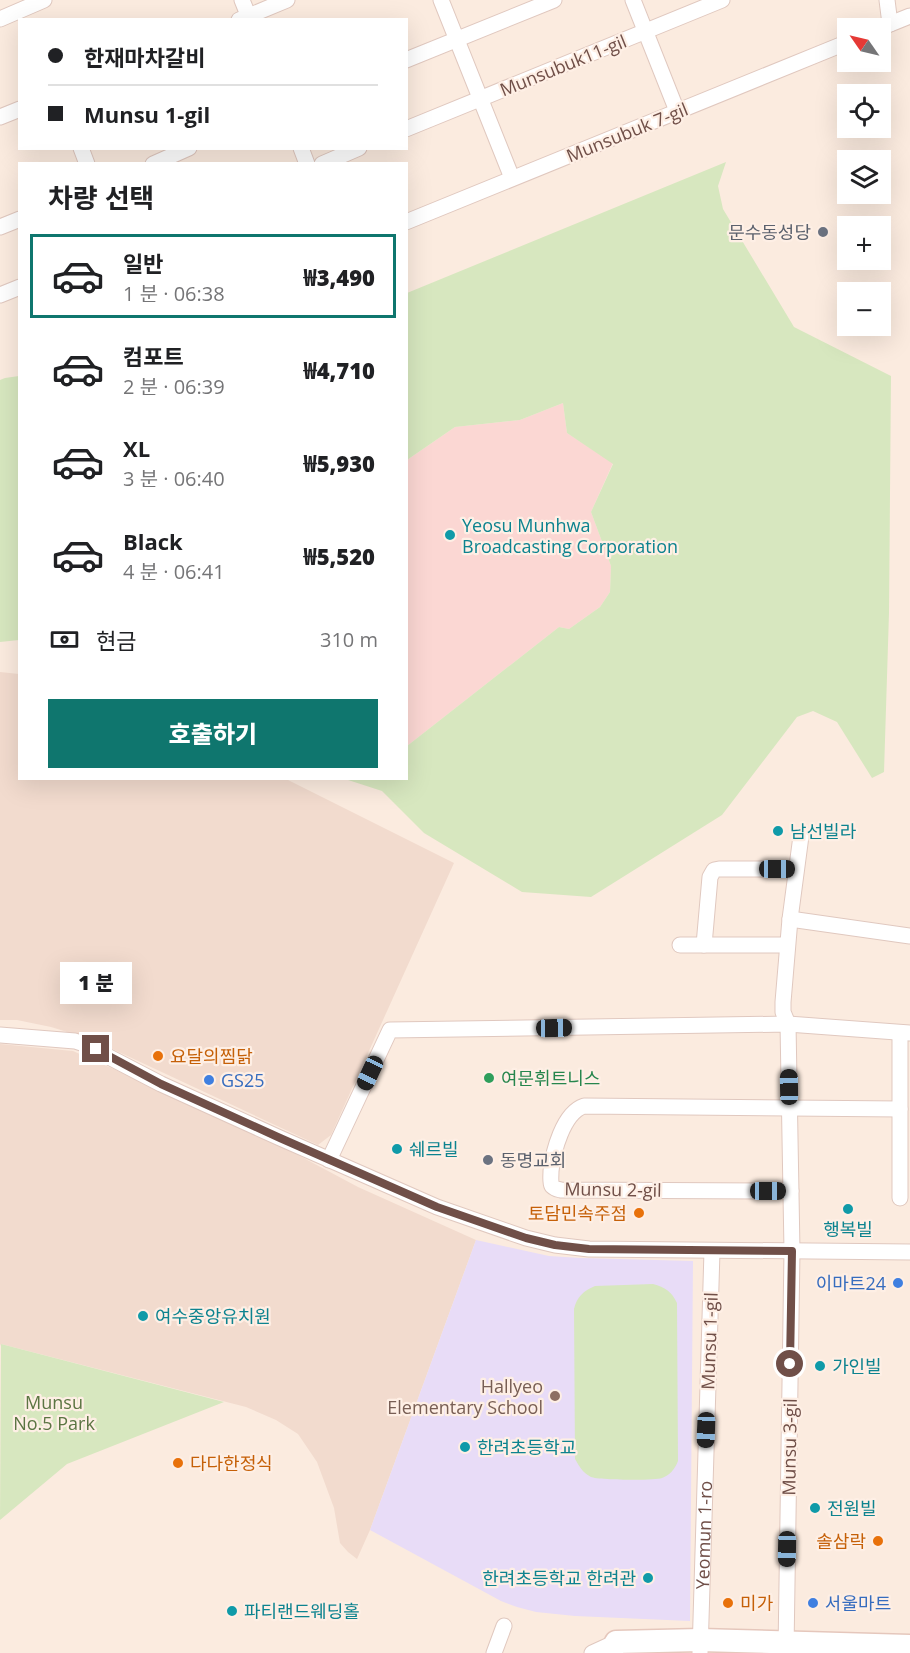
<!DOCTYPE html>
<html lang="ko">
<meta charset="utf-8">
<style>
body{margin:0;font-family:"Open Sans","Noto Sans KR",sans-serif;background:#f2f2f2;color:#202124;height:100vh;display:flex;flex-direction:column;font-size:22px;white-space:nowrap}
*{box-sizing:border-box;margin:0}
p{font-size:20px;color:#757577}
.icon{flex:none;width:33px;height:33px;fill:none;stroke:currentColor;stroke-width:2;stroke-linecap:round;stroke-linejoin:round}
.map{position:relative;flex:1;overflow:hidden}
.drawer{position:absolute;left:18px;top:162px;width:390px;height:618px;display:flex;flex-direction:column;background:#fff;border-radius:0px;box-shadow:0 6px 24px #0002}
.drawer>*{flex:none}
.hud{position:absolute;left:18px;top:18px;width:390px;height:132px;border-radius:0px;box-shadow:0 6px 24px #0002;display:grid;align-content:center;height:132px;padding:0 30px;background:#fff}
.needle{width:39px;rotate:304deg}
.buttons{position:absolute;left:837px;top:18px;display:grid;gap:12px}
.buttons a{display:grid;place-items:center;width:54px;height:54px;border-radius:0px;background:#fff;box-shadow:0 6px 24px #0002;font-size:30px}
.end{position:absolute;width:27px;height:27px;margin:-14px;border:8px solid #704f48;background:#fff;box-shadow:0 0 0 3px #fff}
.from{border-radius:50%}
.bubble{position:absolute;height:42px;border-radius:0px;background:#fff;box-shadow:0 6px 24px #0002;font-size:20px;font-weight:800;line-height:42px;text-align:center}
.car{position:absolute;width:18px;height:36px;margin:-18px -9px;border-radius:8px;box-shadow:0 0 4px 2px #0007;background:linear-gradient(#222 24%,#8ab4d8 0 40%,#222 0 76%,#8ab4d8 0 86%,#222 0)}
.hud b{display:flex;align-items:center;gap:21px;height:57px;font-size:22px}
.hud b+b{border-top:2px solid #e0e0e0}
.hud i{width:15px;height:15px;background:#202124}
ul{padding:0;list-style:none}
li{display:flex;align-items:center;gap:18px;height:84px;margin:0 12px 9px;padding:0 18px;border:3px solid transparent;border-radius:0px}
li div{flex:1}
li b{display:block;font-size:22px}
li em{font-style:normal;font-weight:800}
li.active{border-color:#0f766e}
li>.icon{width:54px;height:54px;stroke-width:1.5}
h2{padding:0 30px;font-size:27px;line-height:72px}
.pay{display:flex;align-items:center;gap:15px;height:66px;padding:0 30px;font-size:22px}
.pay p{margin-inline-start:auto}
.action{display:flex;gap:12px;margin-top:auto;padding:12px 30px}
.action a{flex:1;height:69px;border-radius:0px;background:#0f766e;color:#fff;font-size:24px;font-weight:800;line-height:69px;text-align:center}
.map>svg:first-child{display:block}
</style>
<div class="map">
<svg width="910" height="1653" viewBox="0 0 910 1653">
<rect width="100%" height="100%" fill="#fbebdf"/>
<g fill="#f2dbce">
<path d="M0 672 19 674 20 778 286 779 454 863 331 1135 318 1145 93 1040 51 1027 17 1020H0Z"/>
<path d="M0 1044 73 1051 255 1132 358 1187 476 1240 370 1530 357 1559 348 1552 340 1543 334 1508 317 1462 298 1434 276 1420 246 1407 1 1344 0 1346Z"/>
</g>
<path fill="#fbd7d3" d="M563 403 567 433 613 463 591 512 611 566 610 592 600 607 569 629 559 627 407 746V460L455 427 520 420Z"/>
<path fill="#e8dcf7" d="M476 1240 549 1256 581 1258 693 1261 690 1621 575 1616 536 1612 517 1607 501 1601 370 1530Z"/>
<g fill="#d7e7bf">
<path d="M726 162 718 186 723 209 794 327 891 376 889 613 884 772 872 778 837 722 813 711 797 717 722 815 591 897 522 892 424 833 382 791 345 779 406 778 407 746 559 627 569 629 600 607 610 592 611 566 591 512 613 464 567 433 563 403 520 420 455 427 407 460V293Z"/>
<path d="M19 376V640L0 642V380L5 378Z"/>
<path d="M653 1284C665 1287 672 1292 677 1303L678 1461C675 1469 670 1475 662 1478 655 1481 598 1480 591 1477 583 1473 579 1466 575 1459L574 1309C577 1297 583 1291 595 1286Z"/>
<path d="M1 1344 224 1402 67 1464 0 1520Z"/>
</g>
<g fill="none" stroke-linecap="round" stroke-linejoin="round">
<g stroke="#e0c8bf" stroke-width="17">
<g id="street">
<path d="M242 0 250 20"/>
<path d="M441 0 512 178"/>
<path d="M633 0 677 111"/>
<path d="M887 0 890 24"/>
<path d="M0 19 44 0"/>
<path d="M239 20 287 0"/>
<path d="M880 28 910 16"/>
<path d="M406 60 554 0"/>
<path d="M0 117 20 109"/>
<path d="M406 129 722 0"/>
<path d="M81 148 87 164"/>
<path d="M301 148 307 164"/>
<path d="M153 164 189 148"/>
<path d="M322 164 359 148"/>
<path d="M406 222 848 42"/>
<path d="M0 227 20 219"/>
<path d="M0 295 20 287"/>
<path d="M790 919 910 936"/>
<path d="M680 945H787"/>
<path d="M704 945 710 877 714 870 719 869H796"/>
<path d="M0 1035 75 1041 84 1044 161 1084 280 1138 437 1207 526 1238 555 1245 589 1249 910 1252"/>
<path d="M329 1160 390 1030 788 1024 910 1033"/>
<path d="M791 1191 561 1190C557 1189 555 1189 552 1186 550 1182 551 1176 551 1171 553 1152 563 1113 584 1106L900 1109"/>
<path d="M900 1198V1033"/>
<path d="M786 1650 792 1251 788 1024 783 1012V1002L790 919 801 836"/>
<path d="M494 1653 504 1626"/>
<path d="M592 1653 616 1642V1650"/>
<path id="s1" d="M700 1653 712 1251"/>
</g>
</g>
<g stroke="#e5c7bc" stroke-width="25">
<path id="secondary" d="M616 1642 700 1640 910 1646"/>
</g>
<use href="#street" stroke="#fff" stroke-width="15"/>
<use href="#secondary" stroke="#fff" stroke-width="22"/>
</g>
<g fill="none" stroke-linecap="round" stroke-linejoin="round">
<path stroke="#704f48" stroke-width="8" d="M96 1049 161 1084 280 1138 437 1207 526 1238 555 1245 589 1249 792 1251 790 1364"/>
</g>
<g fill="#6b7280" stroke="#feefe5" stroke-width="2">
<circle cx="823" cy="232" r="6"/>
<circle cx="488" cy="1160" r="6"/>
</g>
<g fill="#0f9aa8" stroke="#feefe5" stroke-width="2">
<circle cx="450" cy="535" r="6"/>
<circle cx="778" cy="831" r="6"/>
<circle cx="397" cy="1149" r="6"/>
<circle cx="848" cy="1209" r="6"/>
<circle cx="143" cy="1316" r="6"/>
<circle cx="820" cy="1366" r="6"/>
<circle cx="465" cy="1447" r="6"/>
<circle cx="815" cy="1508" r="6"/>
<circle cx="648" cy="1578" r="6"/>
<circle cx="232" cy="1611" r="6"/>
</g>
<g fill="#e8710a" stroke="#feefe5" stroke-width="2">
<circle cx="158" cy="1056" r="6"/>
<circle cx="639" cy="1213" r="6"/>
<circle cx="178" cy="1463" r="6"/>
<circle cx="878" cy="1541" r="6"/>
<circle cx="728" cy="1603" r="6"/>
</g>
<circle fill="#2e9e5b" stroke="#feefe5" stroke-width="2" cx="489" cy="1078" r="6"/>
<g fill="#3f7fe0" stroke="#feefe5" stroke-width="2">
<circle cx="209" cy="1080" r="6"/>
<circle cx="898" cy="1283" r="6"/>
<circle cx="813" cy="1603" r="6"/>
</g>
<circle fill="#8d6e63" stroke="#feefe5" stroke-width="2" cx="555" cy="1396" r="6"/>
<g text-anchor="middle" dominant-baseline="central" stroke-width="4.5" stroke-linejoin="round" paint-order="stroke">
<g font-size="18" fill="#704f48" stroke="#feefe5">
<text transform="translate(563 65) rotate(-22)">Munsubuk11-gil</text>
<text transform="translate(627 132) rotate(-22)">Munsubuk 7-gil</text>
<text transform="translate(613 1189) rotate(1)">Munsu 2-gil</text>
<text transform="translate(709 1341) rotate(-88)">Munsu 1-gil</text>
<text transform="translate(789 1447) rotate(-89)">Munsu 3-gil</text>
<text stroke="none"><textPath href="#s1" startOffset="118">Yeomun 1-ro</textPath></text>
</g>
<g font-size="18" fill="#5b616d" stroke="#feefe5" text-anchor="end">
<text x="811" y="232">문수동성당</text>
<text x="500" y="1160" text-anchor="start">동명교회</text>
</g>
<g font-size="18" fill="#0d838f" stroke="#feefe5" text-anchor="start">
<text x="462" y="525">Yeosu Munhwa<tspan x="462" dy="21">Broadcasting Corporation</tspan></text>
<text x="790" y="831">남선빌라</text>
<text x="409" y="1149">쉐르빌</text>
<text x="848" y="1229" text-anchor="middle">행복빌</text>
<text x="155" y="1316">여수중앙유치원</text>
<text x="832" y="1366">가인빌</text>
<text x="477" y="1447">한려초등학교</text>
<text x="827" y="1508">전원빌</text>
<text x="636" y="1578" text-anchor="end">한려초등학교 한려관</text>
<text x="244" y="1611">파티랜드웨딩홀</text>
</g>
<g font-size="18" fill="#c56008" stroke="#feefe5" text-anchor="start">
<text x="170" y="1056">요달의찜닭</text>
<text x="627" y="1213" text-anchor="end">토담민속주점</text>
<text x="190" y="1463">다다한정식</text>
<text x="866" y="1541" text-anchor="end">솔삼락</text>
<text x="740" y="1603">미가</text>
</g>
<g font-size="18" fill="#27864d" stroke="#feefe5" text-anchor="start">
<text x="501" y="1078">여문휘트니스</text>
</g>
<g font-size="18" fill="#366cbe" stroke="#feefe5" text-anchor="start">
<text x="221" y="1080">GS25</text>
<text x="886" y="1283" text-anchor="end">이마트24</text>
<text x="825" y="1603">서울마트</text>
</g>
<g font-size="18" fill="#785e54" stroke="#feefe5" text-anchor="end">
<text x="543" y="1386">Hallyeo<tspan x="543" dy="21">Elementary School</tspan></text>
</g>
<g font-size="18" fill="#5b7542" stroke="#feefe5">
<text x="54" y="1402">Munsu<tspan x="54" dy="21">No.5 Park</tspan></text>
</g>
</g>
</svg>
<div class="buttons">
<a><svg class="needle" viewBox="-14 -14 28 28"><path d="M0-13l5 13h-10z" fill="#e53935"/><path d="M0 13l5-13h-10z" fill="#757577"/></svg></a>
<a><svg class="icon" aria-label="locate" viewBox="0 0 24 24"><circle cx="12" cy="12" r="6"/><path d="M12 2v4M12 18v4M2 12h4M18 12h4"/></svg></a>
<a><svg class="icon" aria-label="layers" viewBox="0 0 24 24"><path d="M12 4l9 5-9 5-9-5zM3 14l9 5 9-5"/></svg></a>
<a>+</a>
<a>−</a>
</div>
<i class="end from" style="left:790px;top:1364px"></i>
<i class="end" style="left:96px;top:1049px"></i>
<div class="bubble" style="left:60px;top:962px;width:72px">1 분</div>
<i class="car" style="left:777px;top:869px;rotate:90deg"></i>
<i class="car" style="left:554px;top:1028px;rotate:89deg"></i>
<i class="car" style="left:370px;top:1073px;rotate:205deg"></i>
<i class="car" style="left:789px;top:1087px;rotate:359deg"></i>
<i class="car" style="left:768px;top:1191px;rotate:90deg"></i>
<i class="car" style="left:706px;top:1430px;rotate:182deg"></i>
<i class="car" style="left:787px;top:1549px;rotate:181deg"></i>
<div class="hud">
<b><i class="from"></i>한재마차갈비</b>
<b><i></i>Munsu 1-gil</b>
</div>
<section class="drawer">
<h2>차량 선택</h2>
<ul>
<li class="active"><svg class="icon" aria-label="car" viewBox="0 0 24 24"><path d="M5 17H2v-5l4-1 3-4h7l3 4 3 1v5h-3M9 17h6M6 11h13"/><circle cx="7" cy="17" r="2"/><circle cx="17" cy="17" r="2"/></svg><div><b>일반</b><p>1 분 · 06:38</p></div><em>₩3,490</em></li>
<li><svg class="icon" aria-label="car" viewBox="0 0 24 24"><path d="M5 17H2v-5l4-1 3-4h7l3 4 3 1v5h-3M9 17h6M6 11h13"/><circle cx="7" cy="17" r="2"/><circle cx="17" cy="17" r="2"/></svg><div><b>컴포트</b><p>2 분 · 06:39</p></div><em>₩4,710</em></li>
<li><svg class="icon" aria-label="car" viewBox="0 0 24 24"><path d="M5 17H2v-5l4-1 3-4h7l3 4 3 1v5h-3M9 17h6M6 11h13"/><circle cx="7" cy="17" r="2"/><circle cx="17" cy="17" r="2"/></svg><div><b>XL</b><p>3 분 · 06:40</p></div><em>₩5,930</em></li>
<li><svg class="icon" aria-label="car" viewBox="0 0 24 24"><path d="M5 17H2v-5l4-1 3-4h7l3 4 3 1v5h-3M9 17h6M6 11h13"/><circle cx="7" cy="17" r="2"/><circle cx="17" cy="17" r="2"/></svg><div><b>Black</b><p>4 분 · 06:41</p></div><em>₩5,520</em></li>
</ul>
<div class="pay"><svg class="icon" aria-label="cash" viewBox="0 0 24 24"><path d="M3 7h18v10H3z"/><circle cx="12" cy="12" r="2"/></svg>현금<p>310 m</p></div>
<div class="action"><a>호출하기</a></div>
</section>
</div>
